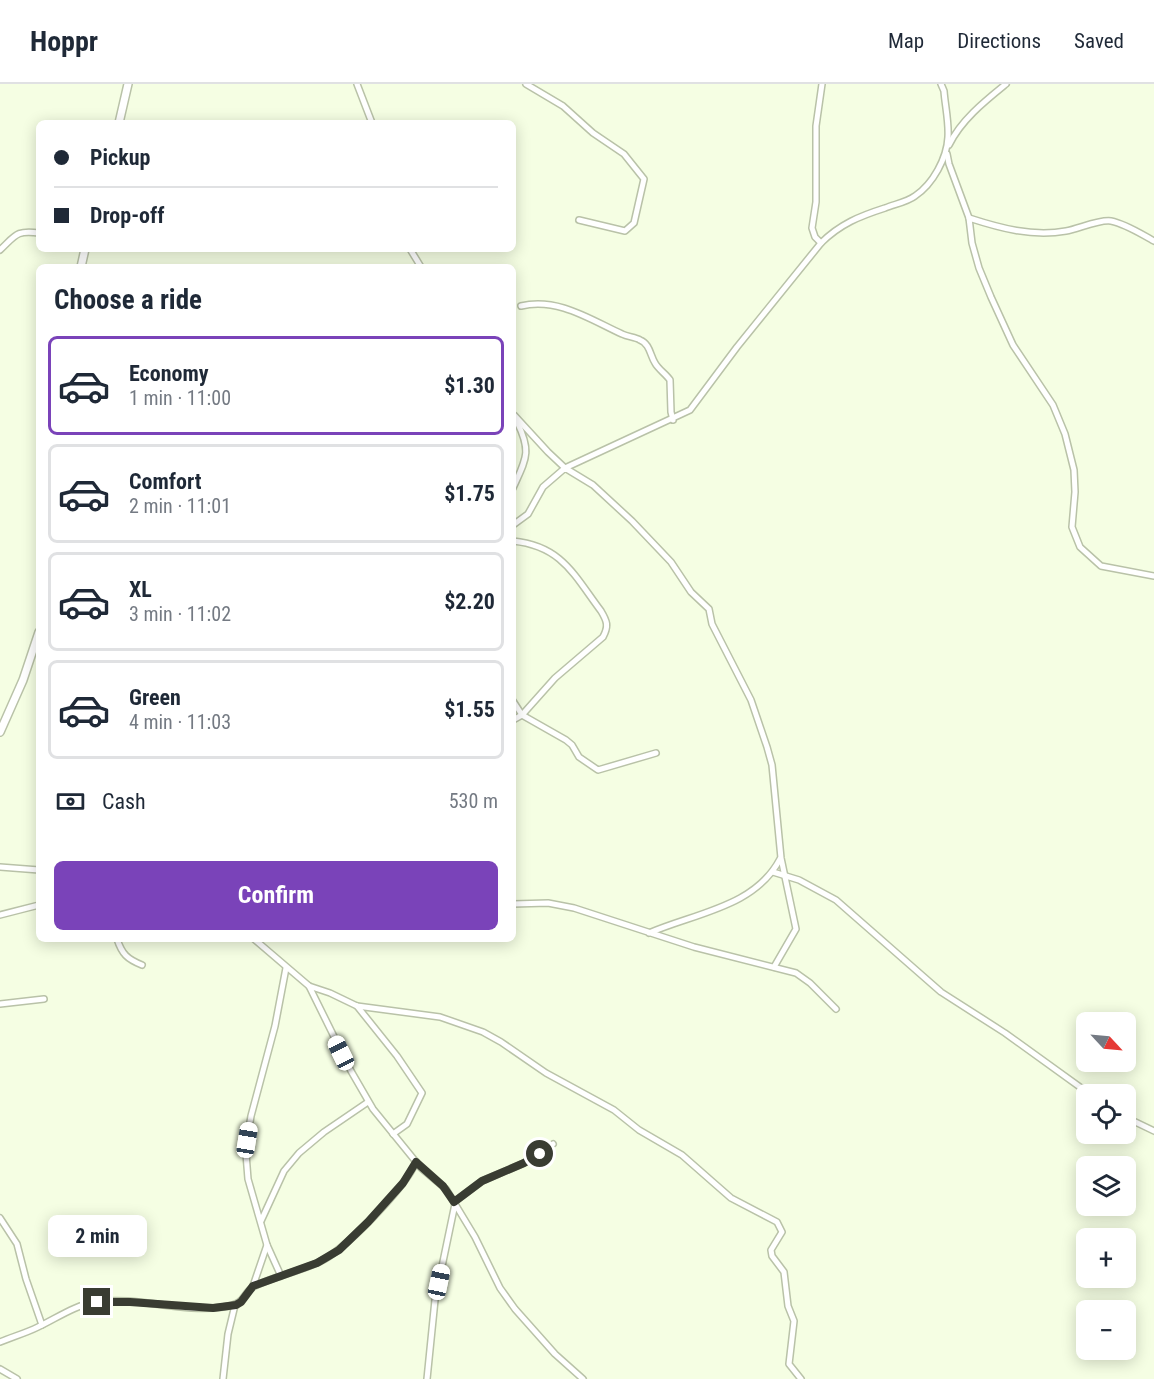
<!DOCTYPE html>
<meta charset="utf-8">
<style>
body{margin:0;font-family:"Roboto Condensed",sans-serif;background:#f2f2f3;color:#1f2937;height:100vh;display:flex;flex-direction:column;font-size:22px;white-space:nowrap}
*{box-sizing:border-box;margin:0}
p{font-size:20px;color:#747a83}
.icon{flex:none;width:33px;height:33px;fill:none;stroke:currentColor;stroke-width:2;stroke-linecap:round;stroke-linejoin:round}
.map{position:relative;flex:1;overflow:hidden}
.side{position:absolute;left:36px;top:180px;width:480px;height:678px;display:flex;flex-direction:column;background:#fff;border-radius:9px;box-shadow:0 3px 15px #0003}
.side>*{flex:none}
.banner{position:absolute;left:36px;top:36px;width:480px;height:132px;border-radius:9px;box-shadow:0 3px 15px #0003;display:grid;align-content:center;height:132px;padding:0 18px;background:#fff}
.needle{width:39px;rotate:116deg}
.controls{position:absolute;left:1076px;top:928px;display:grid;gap:12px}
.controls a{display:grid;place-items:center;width:60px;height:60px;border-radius:9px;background:#fff;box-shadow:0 3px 15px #0003;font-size:30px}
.end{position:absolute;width:27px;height:27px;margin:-14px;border:8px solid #393c32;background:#fff;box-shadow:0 0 0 3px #fff}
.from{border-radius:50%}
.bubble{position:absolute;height:42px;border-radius:9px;background:#fff;box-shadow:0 3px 15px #0003;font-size:20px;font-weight:700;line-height:42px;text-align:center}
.car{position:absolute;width:18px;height:36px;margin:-18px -9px;border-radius:8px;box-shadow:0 0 4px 2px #0007;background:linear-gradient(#fff 24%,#345 0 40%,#fff 0 76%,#345 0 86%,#fff 0)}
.banner b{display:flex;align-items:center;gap:21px;height:57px;font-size:22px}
.banner b+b{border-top:2px solid #e0e1e3}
.banner i{width:15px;height:15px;background:#1f2937}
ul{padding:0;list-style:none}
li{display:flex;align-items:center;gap:18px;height:99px;margin:0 12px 9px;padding:0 6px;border:3px solid #e0e1e3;border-radius:9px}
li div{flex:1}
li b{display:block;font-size:22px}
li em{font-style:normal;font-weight:700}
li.selected{border-color:#7a43b9}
li>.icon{width:54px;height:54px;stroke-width:1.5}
h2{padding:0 18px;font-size:27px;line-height:72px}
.pay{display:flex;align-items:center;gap:15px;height:66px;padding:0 18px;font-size:22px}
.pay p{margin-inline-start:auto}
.primary-button{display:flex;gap:12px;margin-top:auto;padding:12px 18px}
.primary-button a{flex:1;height:69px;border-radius:9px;background:#7a43b9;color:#fff;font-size:24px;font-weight:700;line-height:69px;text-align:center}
header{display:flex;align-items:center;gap:36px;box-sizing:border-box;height:84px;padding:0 30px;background:#fff;border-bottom:2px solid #e0e1e3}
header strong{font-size:28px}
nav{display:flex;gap:33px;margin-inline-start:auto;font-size:21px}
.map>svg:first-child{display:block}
</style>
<header>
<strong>Hoppr</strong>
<nav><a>Map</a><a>Directions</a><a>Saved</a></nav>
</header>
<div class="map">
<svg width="1154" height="1295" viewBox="0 0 1154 1295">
<rect width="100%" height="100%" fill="#f5fee3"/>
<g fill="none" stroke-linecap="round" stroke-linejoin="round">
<g stroke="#b9c2a8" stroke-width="8">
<g id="minor">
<path d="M357 0 372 39"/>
<path d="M526 0 563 22 593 49 624 70 644 95 634 139 625 147 579 136"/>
<path d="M949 61C961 36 985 17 1006 0"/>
<path d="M947 70 949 80 969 134 972 159 979 184 991 213 1013 261 1053 321 1065 350 1074 386 1075 408 1072 443 1080 463 1101 482 1154 492"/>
<path d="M969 134C1000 144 1032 153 1066 147 1078 145 1100 135 1111 137 1126 140 1141 150 1154 157"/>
<path d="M821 159 815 153 812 144 816 118V42L822 0"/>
<path d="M410 165 421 183"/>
<path d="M0 166C16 151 16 146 39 149"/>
<path d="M521 222C558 213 591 236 622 250 628 253 635 253 640 256 650 260 650 271 655 279 658 285 666 290 670 296L671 328 673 336"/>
<path d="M514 331 548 368 565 384 690 326 737 263 821 159C840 140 860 132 885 124 895 120 907 118 915 112 933 100 947 74 948 53 949 38 945 21 944 7L941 0"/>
<path d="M513 404C526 375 532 368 517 338"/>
<path d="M513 441 528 430 543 403 565 384 593 401 632 437 671 478 691 508 709 525 712 540 751 616 767 663 772 681 781 774 796 845 774 883"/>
<path d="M513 457C562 462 574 491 601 527 607 537 609 542 603 553L555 594 522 631 513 636"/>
<path d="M513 617 522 631 566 656 572 661 579 673 598 686 656 669"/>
<path d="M0 783 39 786"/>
<path d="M773 788 799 796 836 816 941 908 1005 949 1091 1011"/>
<path d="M513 820 548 819 574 824 694 863 796 889 810 899 836 925"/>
<path d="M0 831 39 821"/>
<path d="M649 849C695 829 755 823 780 775"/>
<path d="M117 855C122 870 127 875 142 881"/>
<path d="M254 855 309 902 330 909 357 922 440 933 483 948 501 958 546 989 614 1026 639 1046 682 1071 731 1114 777 1138 782 1148 771 1166 772 1172 784 1188 788 1222 794 1237 789 1280 801 1295"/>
<path d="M309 902 351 987 373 1025 421 1084 446 1105 475 1153 500 1204 515 1225 555 1270 583 1295"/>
<path d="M0 920 44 915"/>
<path d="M357 922 397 972 422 1009 407 1040 393 1050"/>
<path d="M1125 1033 1154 1047"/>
<path d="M454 1118 482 1097 524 1079 553 1060"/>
<path d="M0 1134 17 1160 26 1195 42 1241"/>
<path d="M261 1137 284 1087 299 1069 324 1048 368 1018"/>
<path d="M267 1161 281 1192"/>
<path d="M253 1202 267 1161 248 1095 246 1070 247 1056 251 1032 275 942 286 884"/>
<path d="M0 1258C12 1253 26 1249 38 1243 57 1234 75 1221 96 1218 138 1212 181 1229 223 1223 248 1220 241 1209 255 1202 275 1192 298 1188 319 1178 344 1167 405 1104 416 1078"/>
<path d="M0 1285 17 1295"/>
<path d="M223 1295 228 1250 235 1221"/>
<path d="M427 1295 435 1216 455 1120"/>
</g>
</g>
<g stroke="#b9c2a8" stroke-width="10">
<g id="tertiary">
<path d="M119 39 128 0"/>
<path d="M81 183 85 165"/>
<path d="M0 648 23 596 39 548"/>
</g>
</g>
<use href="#minor" stroke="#fff" stroke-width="5"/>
<use href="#tertiary" stroke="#fff" stroke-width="7"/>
</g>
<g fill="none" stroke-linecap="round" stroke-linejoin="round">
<path stroke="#393c32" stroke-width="8" d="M97 1218H130L213 1224 236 1221 241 1218 253 1202 317 1179 339 1166 368 1138 403 1099 416 1078 443 1102 454 1118 482 1097 524 1079 540 1070"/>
</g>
</svg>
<div class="controls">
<a><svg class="needle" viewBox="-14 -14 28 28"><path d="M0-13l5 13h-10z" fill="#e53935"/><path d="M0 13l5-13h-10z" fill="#747a83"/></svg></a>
<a><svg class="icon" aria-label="locate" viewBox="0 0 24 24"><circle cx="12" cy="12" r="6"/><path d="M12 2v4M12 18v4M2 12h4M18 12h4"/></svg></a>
<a><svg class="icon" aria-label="layers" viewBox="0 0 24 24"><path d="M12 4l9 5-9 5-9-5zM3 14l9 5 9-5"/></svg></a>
<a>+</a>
<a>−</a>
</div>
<i class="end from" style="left:540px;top:1070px"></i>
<i class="end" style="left:97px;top:1218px"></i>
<div class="bubble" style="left:48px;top:1131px;width:99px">2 min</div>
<i class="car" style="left:341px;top:969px;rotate:334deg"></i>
<i class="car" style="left:247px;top:1056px;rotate:9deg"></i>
<i class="car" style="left:439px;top:1198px;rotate:12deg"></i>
<div class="banner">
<b><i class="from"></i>Pickup</b>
<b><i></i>Drop-off</b>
</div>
<section class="side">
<h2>Choose a ride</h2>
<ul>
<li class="selected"><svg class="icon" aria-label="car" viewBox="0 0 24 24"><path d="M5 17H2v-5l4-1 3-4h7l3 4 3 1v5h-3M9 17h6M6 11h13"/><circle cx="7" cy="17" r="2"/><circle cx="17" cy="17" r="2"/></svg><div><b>Economy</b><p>1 min · 11:00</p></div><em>$1.30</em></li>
<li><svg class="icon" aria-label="car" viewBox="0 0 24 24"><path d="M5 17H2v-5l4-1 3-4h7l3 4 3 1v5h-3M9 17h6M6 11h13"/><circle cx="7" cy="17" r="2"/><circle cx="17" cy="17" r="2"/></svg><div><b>Comfort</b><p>2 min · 11:01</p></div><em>$1.75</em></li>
<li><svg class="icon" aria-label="car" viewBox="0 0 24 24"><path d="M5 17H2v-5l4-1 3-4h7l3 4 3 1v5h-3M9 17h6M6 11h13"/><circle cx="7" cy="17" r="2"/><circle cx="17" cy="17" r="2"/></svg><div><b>XL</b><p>3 min · 11:02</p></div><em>$2.20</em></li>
<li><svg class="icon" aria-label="car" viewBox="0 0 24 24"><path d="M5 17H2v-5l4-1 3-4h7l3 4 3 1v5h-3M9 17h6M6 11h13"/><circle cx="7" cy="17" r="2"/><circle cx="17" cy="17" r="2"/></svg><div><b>Green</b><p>4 min · 11:03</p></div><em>$1.55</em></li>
</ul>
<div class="pay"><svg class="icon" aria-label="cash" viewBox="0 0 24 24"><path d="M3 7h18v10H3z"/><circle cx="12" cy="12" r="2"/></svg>Cash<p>530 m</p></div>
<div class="primary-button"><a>Confirm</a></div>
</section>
</div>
